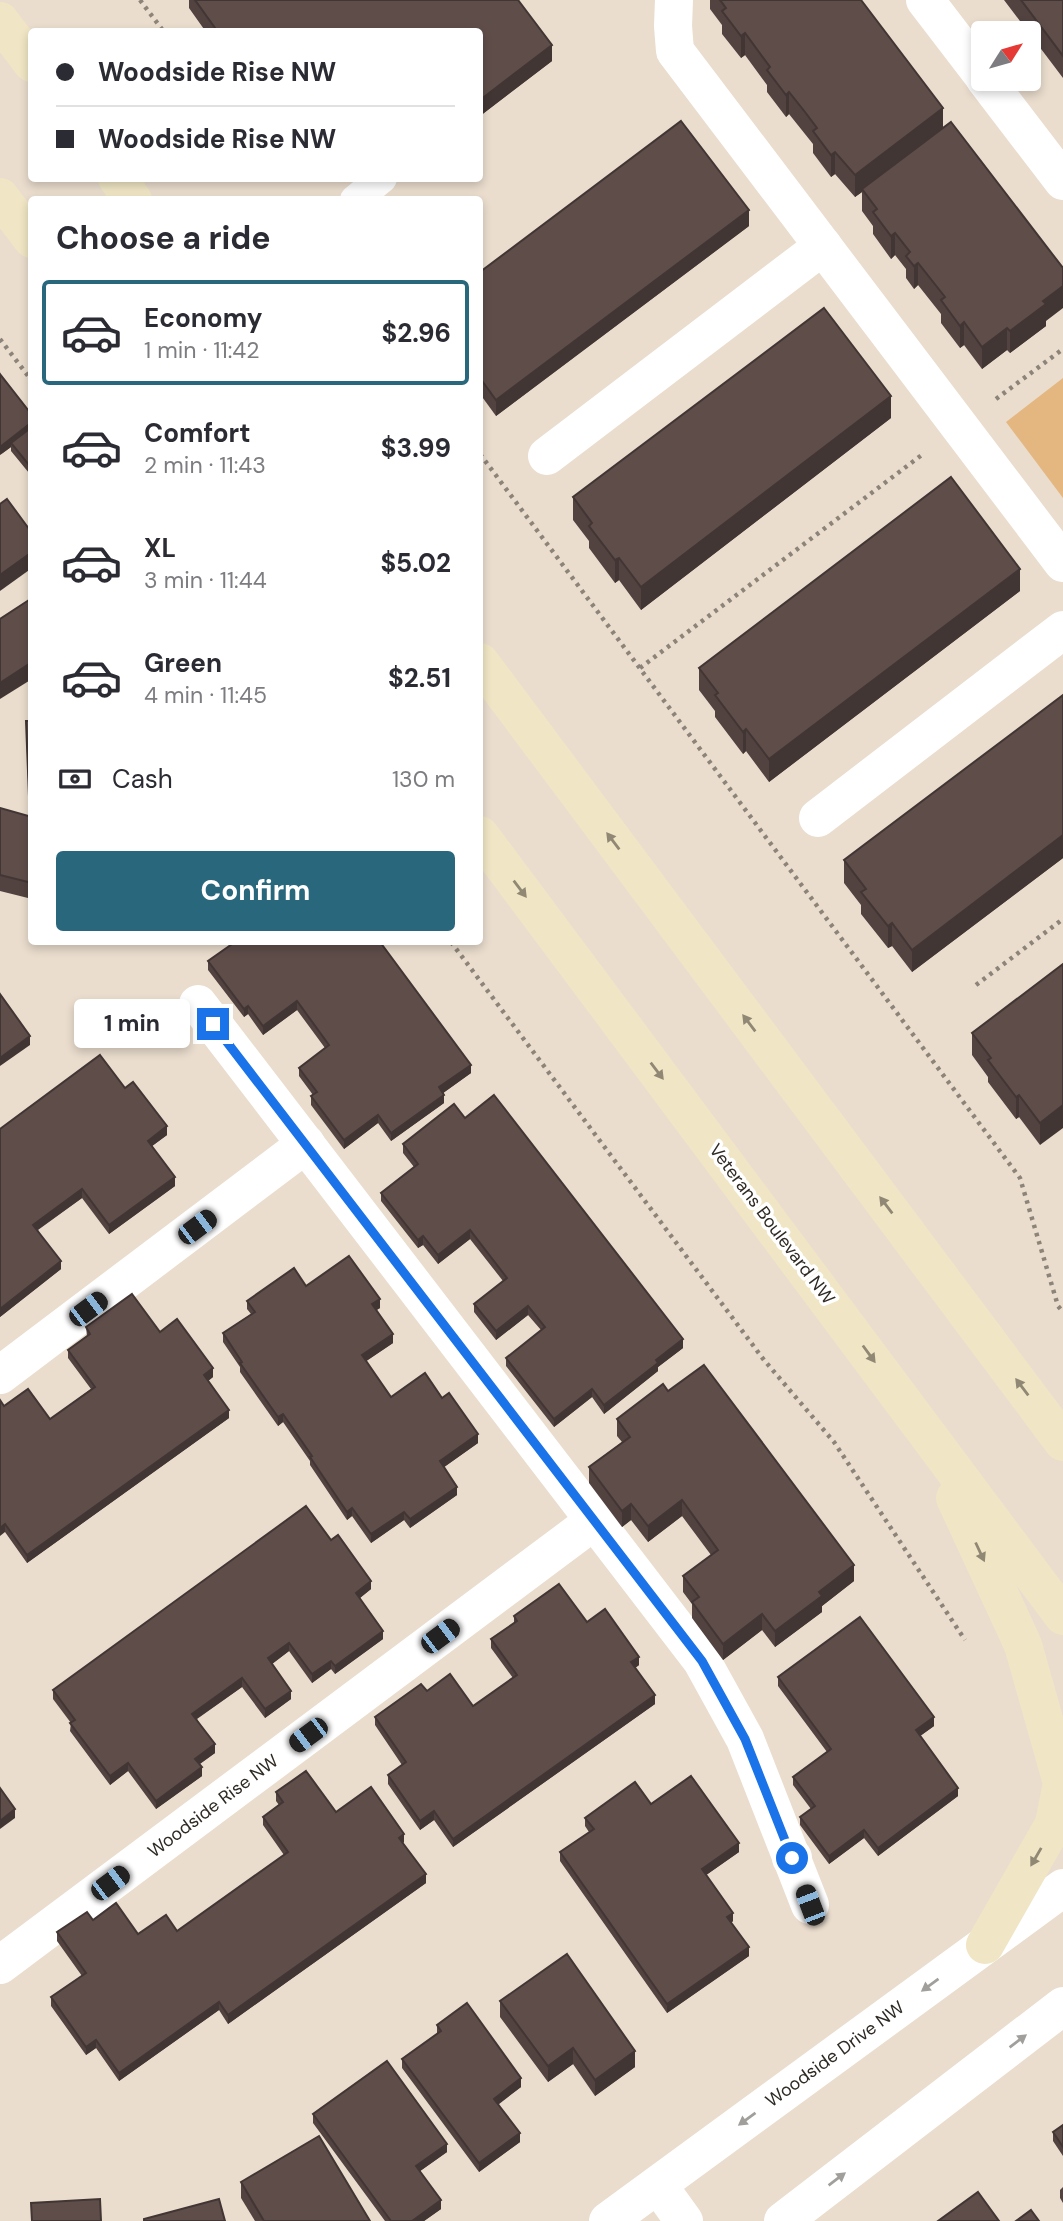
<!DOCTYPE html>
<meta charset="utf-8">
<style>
body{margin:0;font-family:"DM Sans",sans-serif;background:#f7f7f7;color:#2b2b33;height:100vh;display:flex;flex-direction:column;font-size:26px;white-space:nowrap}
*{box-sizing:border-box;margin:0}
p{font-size:23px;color:#7c7c81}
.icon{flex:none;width:38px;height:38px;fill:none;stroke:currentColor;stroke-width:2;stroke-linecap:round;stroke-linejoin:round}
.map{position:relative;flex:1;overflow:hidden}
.drawer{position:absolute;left:28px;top:196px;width:455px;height:749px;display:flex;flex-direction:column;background:#fff;border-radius:7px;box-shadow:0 4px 10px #0003}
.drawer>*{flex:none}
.hud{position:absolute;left:28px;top:28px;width:455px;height:154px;border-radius:7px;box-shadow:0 4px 10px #0003;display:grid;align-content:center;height:154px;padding:0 28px;background:#fff}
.needle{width:46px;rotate:53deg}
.controls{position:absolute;left:971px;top:21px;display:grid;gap:14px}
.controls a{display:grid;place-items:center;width:70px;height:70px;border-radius:7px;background:#fff;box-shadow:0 4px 10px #0003;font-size:35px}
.end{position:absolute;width:32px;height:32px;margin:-16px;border:9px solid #1a73e8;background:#fff;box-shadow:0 0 0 4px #fff}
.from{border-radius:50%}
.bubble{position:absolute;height:49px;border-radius:7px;background:#fff;box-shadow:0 4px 10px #0003;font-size:23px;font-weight:700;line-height:49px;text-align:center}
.car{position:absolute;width:21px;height:42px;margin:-21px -10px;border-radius:9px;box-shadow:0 0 5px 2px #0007;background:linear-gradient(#222 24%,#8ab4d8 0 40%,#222 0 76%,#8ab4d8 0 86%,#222 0)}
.hud b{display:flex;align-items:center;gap:24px;height:66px;font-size:26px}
.hud b+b{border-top:2px solid #e1e1e2}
.hud i{width:18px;height:18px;background:#2b2b33}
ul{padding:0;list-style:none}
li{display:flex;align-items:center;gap:21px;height:105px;margin:0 14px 10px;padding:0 14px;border:4px solid transparent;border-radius:7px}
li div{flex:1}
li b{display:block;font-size:26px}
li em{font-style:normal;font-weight:700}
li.on{border-color:#29677d}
li>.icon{width:63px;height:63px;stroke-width:1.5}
h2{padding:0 28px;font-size:32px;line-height:84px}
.pay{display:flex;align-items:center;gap:18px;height:77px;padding:0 28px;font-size:26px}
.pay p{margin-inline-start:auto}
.cta{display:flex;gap:14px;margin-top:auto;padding:14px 28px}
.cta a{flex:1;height:80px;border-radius:7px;background:#29677d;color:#fff;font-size:28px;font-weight:700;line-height:80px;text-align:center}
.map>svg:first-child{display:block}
</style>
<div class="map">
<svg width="1063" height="2221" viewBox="0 0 1063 2221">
<rect width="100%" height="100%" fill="#eaddce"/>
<path fill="#e4b780" d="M1063 378V498L1006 422Z"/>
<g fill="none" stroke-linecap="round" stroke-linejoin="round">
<g stroke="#8d8479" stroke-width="4.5" stroke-dasharray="3.5 5" stroke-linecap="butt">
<path d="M140 0 164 32"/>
<path d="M0 339 32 381"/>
<path d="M996 399 1063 349"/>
<path d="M480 454 1020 1178 1058 1306 1063 1312"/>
<path d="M640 668 923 454"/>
<path d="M451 942 764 1360 834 1442 965 1640"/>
<path d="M976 985 1063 919"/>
</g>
<path stroke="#fff" stroke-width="30" d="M355 200 382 178"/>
<g stroke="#fff" stroke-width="38">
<path d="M674 0 673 26 675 51 1063 563"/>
<path d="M925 0 984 77"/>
<path d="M985 79 1063 181"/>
<path d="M547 456 823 246"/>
<path d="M818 818 1063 630"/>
<path d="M198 1004 702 1661 745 1739 810 1905"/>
<path d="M0 1375 306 1144"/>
<path d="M0 1965 594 1521"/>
<path d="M658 2185 684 2221"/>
<path d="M608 2221 1063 1888"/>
<path d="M783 2221 1063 2006"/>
</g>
<g stroke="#f0e6c5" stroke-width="38">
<path d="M0 21 32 63"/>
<path d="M117 178 133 200"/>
<path d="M0 197 32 239"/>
<path d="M480 662 1063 1442"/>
<path d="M480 835 1063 1616"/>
<path d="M955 1498 1023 1645 1062 1783 1054 1824 985 1945"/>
</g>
</g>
<g fill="#524240">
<path d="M189 0H518L552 61 480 116V32H206L189 8Z"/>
<path d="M710 0H861L943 128 1046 321V326L1010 353 1007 350 982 369 964 345 960 348 941 323V314L918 285 914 289 906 278V269L895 255 891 259 873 234V226L862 211V192L855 197 835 174 831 177 813 153V144L789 114 786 117 767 92V85L745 55 741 58 722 34V25L710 9Z"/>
<path d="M1004 0H1063V78L1029 33Z"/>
<path d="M749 226 496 416 480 394V272Z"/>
<path d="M32 415 29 473 11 451V447L0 455Z"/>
<path d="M891 418 641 610 619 580 615 583 589 548V541L573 520V497Z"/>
<path d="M1020 591 769 782 746 751 743 754 715 717V711L699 690V668Z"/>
<path d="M1063 695V858L912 972 892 946 888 948 861 914V905L844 883V860Z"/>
<path d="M32 721V805H29L26 730Z"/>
<path d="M0 808 32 817V899L0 891Z"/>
<path d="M208 961 471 1073 443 1093 444 1103 391 1141 378 1123 344 1149 311 1105V1096L313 1095 299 1076V1068L325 1048 297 1010 263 1035 248 1014 244 1017 208 970Z"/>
<path d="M1063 964 1040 1145 1019 1117 1016 1119 988 1082V1077L972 1055V1033Z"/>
<path d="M125 1088 167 1135 152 1146 175 1186 109 1234 82 1198 38 1230 61 1269 0 1317V1129Z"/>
<path d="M465 1118 683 1348 658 1367V1371L604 1414 592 1397 554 1427 506 1366V1358L541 1330 528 1315 496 1340 474 1312V1304L503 1281 470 1239 438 1264 423 1245 418 1248 381 1201V1193L414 1167 403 1153V1144Z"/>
<path d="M306 1286 380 1308 376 1310 393 1343 366 1361 391 1397 442 1398 478 1443 444 1467 457 1495 410 1528 404 1520 371 1543 352 1516 347 1520 310 1465V1461L283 1422 278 1426 240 1372V1367L223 1342V1333L251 1314 247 1309V1301Z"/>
<path d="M86 1327 160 1332 213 1377 208 1381 229 1418 27 1563 5 1532 4 1406 50 1419 91 1389 68 1358V1350L87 1336Z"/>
<path d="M668 1391 854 1581 822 1606V1612L775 1647 762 1630 723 1660 692 1618V1604L683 1592V1576L711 1555 682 1516 648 1542 631 1520 622 1527 589 1483V1467L622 1442 617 1436V1419Z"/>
<path d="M331 1540 371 1589 360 1598 383 1639 335 1674 331 1669 312 1683 289 1651 272 1664 291 1699 265 1718 242 1687 197 1719 215 1753 200 1764 202 1776 156 1809 128 1771 110 1785 70 1731 71 1723 53 1699V1690Z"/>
<path d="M514 1616 587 1622 639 1665 635 1668 655 1704 453 1847 434 1820 420 1830 388 1784V1775L402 1765 375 1725V1717L427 1691 473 1706 513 1678 491 1648V1639L514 1624Z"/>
<path d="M778 1677 934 1726 920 1736 958 1796 878 1856 864 1838 829 1864 800 1825V1817L811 1809 793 1785V1777L827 1752 778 1686Z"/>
<path d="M276 1792 336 1812 404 1842 403 1843 426 1883 228 2024 219 2010 119 2081 96 2048 86 2055 51 2006V1997L82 1976 57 1941V1932L93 1920 138 1934 177 1931 284 1855 263 1825V1817L279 1805 276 1801Z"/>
<path d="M651 1804 739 1852 706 1875 733 1921 731 1923 749 1956 667 2013 560 1861V1852L589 1832 585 1826V1818Z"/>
<path d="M500 2001 635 2067 595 2096 573 2064 548 2082 500 2017Z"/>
<path d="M437 2025 521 2087 498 2104 520 2142 479 2172 402 2068V2059L437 2034Z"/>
<path d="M313 2114 447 2152 420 2171 441 2209 424 2221H385L313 2123Z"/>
<path d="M1063 2125V2156L1053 2141V2132Z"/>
<path d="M241 2182 370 2221H255L241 2198Z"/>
<path d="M1063 2187V2203L1060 2198V2190Z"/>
</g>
<g fill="#423634">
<path d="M745 33V55L741 58V36Z"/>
<path d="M552 45V61L480 116V100Z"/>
<path d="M789 92V114L786 117V95Z"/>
<path d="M943 108V130L862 189V192L855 197V175Z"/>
<path d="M835 152V174L831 177V155Z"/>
<path d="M749 210V226L496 416V400Z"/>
<path d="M895 233V255L891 259V236Z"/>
<path d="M918 263V285L914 289V266Z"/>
<path d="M1063 286V308L1046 321V326L1010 353V331L1043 301Z"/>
<path d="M964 322V345L960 348V326Z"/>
<path d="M1007 328V350L982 369V347Z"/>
<path d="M891 396V418L641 610V587Z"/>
<path d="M32 422V431L11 443V447L0 455V447Z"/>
<path d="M32 462V471L29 473V465Z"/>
<path d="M32 552V568L0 591V575Z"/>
<path d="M619 558V580L615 583V560Z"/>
<path d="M1020 569V591L769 782V759Z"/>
<path d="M32 662V679L0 699V683Z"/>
<path d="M746 729V751L743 754V732Z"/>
<path d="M1063 835V858L912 972V950Z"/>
<path d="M892 923V946L888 948V926Z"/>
<path d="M297 1001V1010L263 1035V1026Z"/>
<path d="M248 1006V1014L244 1017V1009Z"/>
<path d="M30 1036V1045L0 1066V1058Z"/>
<path d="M471 1065V1073L439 1096V1087Z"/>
<path d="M444 1095V1103L391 1141V1133Z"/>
<path d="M1019 1095V1117L1016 1119V1097Z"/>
<path d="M1063 1105V1128L1040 1145V1123Z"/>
<path d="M378 1115V1123L344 1149V1140Z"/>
<path d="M167 1126V1135L148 1149V1141Z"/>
<path d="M175 1177V1186L109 1234V1225Z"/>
<path d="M82 1189V1198L33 1233V1225Z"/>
<path d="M470 1230V1239L438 1264V1255Z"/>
<path d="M423 1236V1245L418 1248V1240Z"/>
<path d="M61 1261V1269L0 1317V1309Z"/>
<path d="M380 1299V1308L372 1313V1304Z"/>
<path d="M528 1306V1315L496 1340V1331Z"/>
<path d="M393 1334V1343L362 1364V1355Z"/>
<path d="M683 1339V1348L658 1367V1371L604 1414V1405L656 1360Z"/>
<path d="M213 1368V1377L204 1384V1375Z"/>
<path d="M592 1389V1397L554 1427V1419Z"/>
<path d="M229 1410V1418L27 1563V1555Z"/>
<path d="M283 1414V1422L278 1426V1417Z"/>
<path d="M478 1434V1443L440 1470V1461Z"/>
<path d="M457 1487V1495L410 1528V1519Z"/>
<path d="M682 1500V1516L648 1542V1526Z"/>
<path d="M631 1504V1520L622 1527V1511Z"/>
<path d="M352 1508V1516L347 1520V1512Z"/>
<path d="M404 1512V1520L371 1543V1534Z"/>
<path d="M5 1524V1532L0 1536V1528Z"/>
<path d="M854 1565V1581L822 1606V1612L775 1647V1631L819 1592Z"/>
<path d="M371 1581V1589L356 1601V1593Z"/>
<path d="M762 1614V1630L723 1660V1644Z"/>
<path d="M383 1631V1639L335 1674V1666Z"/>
<path d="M289 1643V1651L268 1667V1658Z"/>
<path d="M639 1657V1665L631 1671V1662Z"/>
<path d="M331 1661V1669L312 1683V1674Z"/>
<path d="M242 1678V1687L192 1722V1714Z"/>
<path d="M291 1691V1699L265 1718V1709Z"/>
<path d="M655 1695V1704L453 1847V1839Z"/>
<path d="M934 1717V1726L916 1739V1730Z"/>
<path d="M215 1744V1753L195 1767V1759Z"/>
<path d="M128 1763V1771L110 1785V1776Z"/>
<path d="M202 1767V1776L156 1809V1801Z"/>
<path d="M958 1788V1796L878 1856V1848Z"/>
<path d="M15 1809V1818L0 1829V1821Z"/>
<path d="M434 1811V1820L420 1830V1821Z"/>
<path d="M864 1830V1838L829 1864V1856Z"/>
<path d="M404 1834V1842L399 1846V1838Z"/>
<path d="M739 1843V1852L702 1878V1869Z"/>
<path d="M426 1874V1883L228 2024V2015Z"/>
<path d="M733 1913V1921L727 1926V1917Z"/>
<path d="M749 1947V1956L667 2013V2004Z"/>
<path d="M219 2002V2010L119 2081V2073Z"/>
<path d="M96 2040V2048L86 2055V2047Z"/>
<path d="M573 2048V2064L548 2082V2066Z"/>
<path d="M635 2051V2067L595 2096V2080Z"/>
<path d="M521 2078V2087L494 2108V2099Z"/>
<path d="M520 2133V2142L479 2172V2163Z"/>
<path d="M447 2144V2152L416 2174V2166Z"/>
<path d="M441 2200V2209L424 2221H412Z"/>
</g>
<g fill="#5f4d4a" stroke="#423634" stroke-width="2">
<path d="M195 0H518L552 45 480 100V32H218Z"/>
<path d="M720 0H861L943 108 855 175 835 152 831 155 813 131 817 128 805 112 789 92 786 95 767 70 770 67 745 33 741 36 722 11 726 8Z"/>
<path d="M1021 0H1063V56Z"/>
<path d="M681 121 749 210 496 400 480 378V272Z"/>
<path d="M951 122 1063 268V286L1043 301 1046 304 1010 331 1007 328 982 347 964 322 960 326 941 300 945 297 918 263 914 266 906 256 910 252 895 233 891 236 873 212 877 209 862 189Z"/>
<path d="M824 308 891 396 641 587 619 558 615 560 589 526 592 523 573 497Z"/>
<path d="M0 374 32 415V422L0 447Z"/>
<path d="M32 427V462L29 465 11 443Z"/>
<path d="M951 477 1020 569 769 759 746 729 743 732 715 695 718 693 699 668Z"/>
<path d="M7 499 32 533V552L0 575V504Z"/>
<path d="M32 598V662L0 683V619Z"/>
<path d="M1063 695V835L912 950 892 923 888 926 861 892 866 889 844 860Z"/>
<path d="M26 721H32V796H29Z"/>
<path d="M0 808 32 817V883L0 875Z"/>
<path d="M235 942H380L471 1065 439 1087 444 1095 391 1133 378 1115 344 1140 311 1096 317 1092 299 1068 329 1045 297 1001 263 1026 248 1006 244 1009 208 961Z"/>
<path d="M1063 964V1105L1040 1123 1019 1095 1016 1097 988 1060 991 1058 972 1033Z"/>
<path d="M0 994 30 1036 0 1058Z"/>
<path d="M100 1055 125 1088 133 1082 167 1126 148 1141 175 1177 109 1225 82 1189 33 1225 61 1261 0 1309V1129Z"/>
<path d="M494 1095 683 1339 656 1360 658 1363 604 1405 592 1389 554 1419 506 1358 545 1327 528 1306 496 1331 474 1304 507 1278 470 1230 438 1255 423 1236 418 1240 381 1193 418 1164 403 1144 454 1104 465 1118Z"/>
<path d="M349 1256 380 1299 372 1304 393 1334 362 1355 391 1397 425 1373 442 1398 449 1393 478 1434 440 1461 457 1487 410 1519 404 1512 371 1534 352 1508 347 1512 310 1457 312 1456 283 1414 278 1417 240 1363 242 1362 223 1333 255 1312 247 1301 294 1268 306 1286Z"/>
<path d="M132 1294 160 1332 177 1319 213 1368 204 1375 229 1410 27 1555 5 1524 0 1528V1400L4 1406 28 1389 50 1419 95 1387 68 1350 90 1334 86 1327Z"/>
<path d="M704 1365 854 1565 819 1592 822 1596 775 1631 762 1614 723 1644 692 1602 699 1597 683 1576 718 1550 682 1500 648 1526 631 1504 622 1511 589 1467 630 1437 617 1419 663 1384 668 1391Z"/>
<path d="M306 1506 331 1540 338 1535 371 1581 356 1593 383 1631 335 1666 331 1661 312 1674 289 1643 268 1658 291 1691 265 1709 242 1678 192 1714 215 1744 195 1759 202 1767 156 1801 128 1763 110 1776 70 1723 75 1720 53 1690Z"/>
<path d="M559 1584 587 1622 605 1609 639 1657 631 1662 655 1695 453 1839 434 1811 420 1821 388 1775 406 1762 375 1717 421 1684 427 1691 450 1674 473 1706 517 1675 491 1639 517 1621 514 1616Z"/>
<path d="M860 1617 934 1717 916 1730 958 1788 878 1848 864 1830 829 1856 800 1817 815 1806 793 1777 831 1749 778 1677Z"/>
<path d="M306 1771 336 1812 371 1787 404 1834 399 1838 426 1874 228 2015 219 2002 119 2073 96 2040 86 2047 51 1997 86 1973 57 1932 87 1912 93 1920 116 1903 138 1934 166 1915 177 1931 288 1852 263 1817 283 1802 276 1792Z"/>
<path d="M691 1776 739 1843 702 1869 733 1913 727 1917 749 1947 667 2004 560 1852 594 1829 585 1818 635 1782 651 1804Z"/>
<path d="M0 1788 15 1809 0 1821Z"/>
<path d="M567 1954 635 2051 595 2080 573 2048 548 2066 500 2001Z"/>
<path d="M467 2003 521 2078 494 2099 520 2133 479 2163 402 2059 441 2031 437 2025Z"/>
<path d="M387 2061 447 2144 416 2166 441 2200 412 2221H391L313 2114Z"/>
<path d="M1063 2125V2147L1053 2132Z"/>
<path d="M319 2136 370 2221H264L241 2182Z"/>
<path d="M978 2192 999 2221H938Z"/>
<path d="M100 2199 101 2221H32L31 2203Z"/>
<path d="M219 2199 225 2221H144V2219Z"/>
<path d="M1031 2210 1039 2221H1016Z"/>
</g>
<defs><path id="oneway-solid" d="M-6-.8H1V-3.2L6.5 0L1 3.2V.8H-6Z" transform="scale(1.75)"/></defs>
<g fill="#908874">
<use href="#oneway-solid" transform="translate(613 841) rotate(-127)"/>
<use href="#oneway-solid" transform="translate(520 889) rotate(53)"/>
<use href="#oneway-solid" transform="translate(749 1023) rotate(-127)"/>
<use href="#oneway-solid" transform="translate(657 1071) rotate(53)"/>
<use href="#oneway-solid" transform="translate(886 1205) rotate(-127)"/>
<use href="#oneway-solid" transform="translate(869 1354) rotate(54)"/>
<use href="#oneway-solid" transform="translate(1022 1387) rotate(-127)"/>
<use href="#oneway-solid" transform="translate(980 1552) rotate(65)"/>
<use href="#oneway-solid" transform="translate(1036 1857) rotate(120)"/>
</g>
<g fill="#a19f9c">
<use href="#oneway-solid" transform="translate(930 1985) rotate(144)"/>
<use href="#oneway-solid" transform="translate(1018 2041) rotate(-37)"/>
<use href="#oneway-solid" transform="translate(747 2119) rotate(144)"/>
<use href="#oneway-solid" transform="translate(837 2179) rotate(-37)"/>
</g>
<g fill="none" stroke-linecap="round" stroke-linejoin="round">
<path stroke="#1a73e8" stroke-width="9" d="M213 1024 702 1661 745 1739 792 1858"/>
</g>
<g text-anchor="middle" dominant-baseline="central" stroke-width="7" stroke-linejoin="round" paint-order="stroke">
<g font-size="18" fill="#2f2a24" stroke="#fff">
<text transform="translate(772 1224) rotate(53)">Veterans Boulevard NW</text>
<text transform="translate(213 1806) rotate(-37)">Woodside Rise NW</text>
<text transform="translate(835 2054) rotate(-36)">Woodside Drive NW</text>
</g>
</g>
</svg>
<div class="controls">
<a><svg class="needle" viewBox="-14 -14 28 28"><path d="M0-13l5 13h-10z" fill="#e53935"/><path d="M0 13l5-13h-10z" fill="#7c7c81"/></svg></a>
</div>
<i class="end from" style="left:792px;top:1858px"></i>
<i class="end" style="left:213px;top:1024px"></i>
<div class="bubble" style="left:74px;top:999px;width:116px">1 min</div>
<i class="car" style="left:197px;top:1227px;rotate:53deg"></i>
<i class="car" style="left:88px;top:1309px;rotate:53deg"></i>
<i class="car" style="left:440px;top:1636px;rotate:53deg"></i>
<i class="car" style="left:308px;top:1735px;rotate:233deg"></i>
<i class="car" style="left:110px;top:1883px;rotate:53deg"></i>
<i class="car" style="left:810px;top:1905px;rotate:339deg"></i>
<div class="hud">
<b><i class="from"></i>Woodside Rise NW</b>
<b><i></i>Woodside Rise NW</b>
</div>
<section class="drawer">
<h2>Choose a ride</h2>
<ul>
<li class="on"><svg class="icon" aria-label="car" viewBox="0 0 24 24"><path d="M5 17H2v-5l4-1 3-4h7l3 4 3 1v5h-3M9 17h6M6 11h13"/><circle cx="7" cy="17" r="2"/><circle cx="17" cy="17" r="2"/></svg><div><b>Economy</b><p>1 min · 11:42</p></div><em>$2.96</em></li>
<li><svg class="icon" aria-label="car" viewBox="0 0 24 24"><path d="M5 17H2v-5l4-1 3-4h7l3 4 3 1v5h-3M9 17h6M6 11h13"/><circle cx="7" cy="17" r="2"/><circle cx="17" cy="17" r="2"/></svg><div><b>Comfort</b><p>2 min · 11:43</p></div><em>$3.99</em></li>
<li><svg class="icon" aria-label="car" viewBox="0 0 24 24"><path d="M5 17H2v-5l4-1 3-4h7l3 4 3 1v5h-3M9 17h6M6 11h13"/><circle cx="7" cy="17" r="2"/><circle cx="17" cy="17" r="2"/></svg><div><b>XL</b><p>3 min · 11:44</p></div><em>$5.02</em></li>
<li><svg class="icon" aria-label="car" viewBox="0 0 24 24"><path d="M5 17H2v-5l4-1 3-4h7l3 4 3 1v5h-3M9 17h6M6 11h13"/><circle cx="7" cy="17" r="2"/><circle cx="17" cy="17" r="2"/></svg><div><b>Green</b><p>4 min · 11:45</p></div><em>$2.51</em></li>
</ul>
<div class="pay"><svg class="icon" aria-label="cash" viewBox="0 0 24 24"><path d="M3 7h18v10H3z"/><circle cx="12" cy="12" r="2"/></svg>Cash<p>130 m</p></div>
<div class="cta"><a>Confirm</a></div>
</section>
</div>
